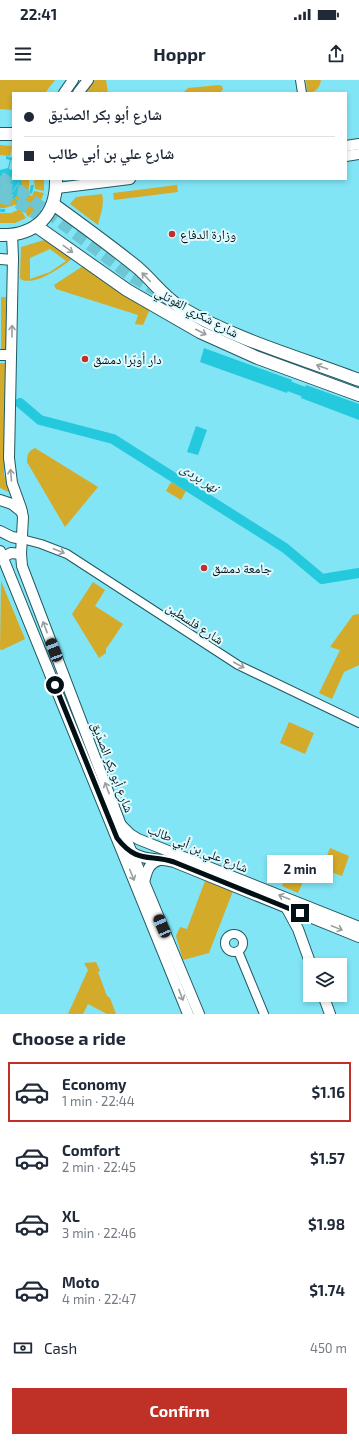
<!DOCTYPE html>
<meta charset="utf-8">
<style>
body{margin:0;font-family:"Exo 2","Noto Naskh Arabic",sans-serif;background:#f6f6f7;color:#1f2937;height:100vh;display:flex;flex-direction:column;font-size:15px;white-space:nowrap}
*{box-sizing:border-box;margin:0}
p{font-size:13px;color:#747a83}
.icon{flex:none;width:22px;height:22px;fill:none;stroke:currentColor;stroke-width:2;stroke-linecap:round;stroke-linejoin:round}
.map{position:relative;height:934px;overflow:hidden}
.drawer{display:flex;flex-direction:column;background:#fff;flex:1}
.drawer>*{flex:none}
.guide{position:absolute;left:12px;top:12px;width:335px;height:88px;border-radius:0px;box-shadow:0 2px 6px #0003;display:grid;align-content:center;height:88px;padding:0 12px;background:#fff}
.tools{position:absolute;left:303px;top:878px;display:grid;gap:8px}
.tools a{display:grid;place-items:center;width:44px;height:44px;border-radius:0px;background:#fff;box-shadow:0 2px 6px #0003;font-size:20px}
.end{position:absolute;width:18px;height:18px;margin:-9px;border:5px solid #001014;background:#fff;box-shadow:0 0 0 2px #fff}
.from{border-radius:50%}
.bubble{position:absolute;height:28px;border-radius:0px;background:#fff;box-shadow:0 2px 6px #0003;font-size:13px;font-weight:700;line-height:28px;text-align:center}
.car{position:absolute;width:12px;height:24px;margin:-12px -6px;border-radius:5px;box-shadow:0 0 3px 1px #0007;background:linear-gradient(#222 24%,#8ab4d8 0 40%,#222 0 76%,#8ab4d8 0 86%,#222 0)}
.guide b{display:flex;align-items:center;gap:14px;height:38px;font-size:15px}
.guide b+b{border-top:1px solid #e0e1e3}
.guide i{width:10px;height:10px;background:#1f2937}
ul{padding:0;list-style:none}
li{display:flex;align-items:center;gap:12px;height:60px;margin:0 8px 6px;padding:0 4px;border:2px solid transparent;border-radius:0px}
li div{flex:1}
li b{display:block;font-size:15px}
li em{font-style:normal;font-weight:700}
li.active{border-color:#bf3127}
li>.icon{width:36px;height:36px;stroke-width:1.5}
h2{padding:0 12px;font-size:18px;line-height:48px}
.pay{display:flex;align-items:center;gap:10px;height:44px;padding:0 12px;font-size:15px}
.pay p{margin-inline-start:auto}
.primary-button{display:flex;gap:8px;margin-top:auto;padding:8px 12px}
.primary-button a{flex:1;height:46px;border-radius:0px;background:#bf3127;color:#fff;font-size:16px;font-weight:700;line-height:46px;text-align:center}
.status{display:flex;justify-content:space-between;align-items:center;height:28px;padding:0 20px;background:#fff;direction:ltr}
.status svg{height:11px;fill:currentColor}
header{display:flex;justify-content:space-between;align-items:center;height:52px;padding:0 12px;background:#fff;font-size:18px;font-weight:700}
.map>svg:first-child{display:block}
</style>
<div class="status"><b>22:41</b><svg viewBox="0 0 49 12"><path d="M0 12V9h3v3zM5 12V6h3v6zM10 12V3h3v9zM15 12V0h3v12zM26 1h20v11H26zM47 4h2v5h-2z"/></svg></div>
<header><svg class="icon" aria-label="menu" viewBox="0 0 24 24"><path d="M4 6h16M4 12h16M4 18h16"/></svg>Hoppr<svg class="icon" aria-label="share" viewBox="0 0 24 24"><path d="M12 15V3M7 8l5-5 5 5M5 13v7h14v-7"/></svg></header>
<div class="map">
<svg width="359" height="934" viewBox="0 0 359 934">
<rect width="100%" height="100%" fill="#81e5f5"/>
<g fill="#d4aa2a" fill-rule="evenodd">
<path d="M0 0H55L45 13H13V30L0 29Z"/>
<path d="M95 0H106L108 13H84Z"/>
<path d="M306 0H321C320 8 315 13 307 13Z"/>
<path d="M219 5 222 6 223 9 220 13H185L184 12 188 8Z"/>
<path d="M0 65 12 66 10 76 0 75Z"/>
<path d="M21 99H29C30 109 28 118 19 124L15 117 21 110Z"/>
<path d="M34 99H44V111L35 109Z"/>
<path d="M177 105 178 112 114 120 113 113Z"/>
<path d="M34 111 44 113 38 127 28 137 23 128 28 123 26 124 24 121 28 114 32 116 31 119Z"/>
<path d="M102 114C105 124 100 135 98 145L70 124 76 117Z"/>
<path d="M14 118 18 124 5 128H0V119L4 120Z"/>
<path d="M20 129 26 138 15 143H0V133H11Z"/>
<path d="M44 160 73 178C62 187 37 205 22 200L20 198 21 167ZM50 169 66 181 50 192 30 199V178Z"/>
<path d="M86 184 150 229 143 245 135 244 138 235 56 209 54 205Z"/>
<path d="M1 217H6V268L5 270H1Z"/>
<path d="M0 283H5L4 395 13 414 0 408Z"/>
<path d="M35 368 98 407 65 447 27 382C27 375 28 371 35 368Z"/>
<path d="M171 402 186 411 181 420 166 411Z"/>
<path d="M1 501 25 559 2 570 0 569Z"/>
<path d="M93 502 105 510 95 526 123 544 106 569V573L99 578 72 534Z"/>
<path d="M359 534V585L344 592 332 619 319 613 340 570 330 567 353 535Z"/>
<path d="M289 642 314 653 305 674 280 663Z"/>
<path d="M330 768 349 776 342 796 322 789Z"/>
<path d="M291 786 307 793 298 813 282 806Z"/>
<path d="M205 801 233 811 209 873 183 880 176 856 180 847 187 849Z"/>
<path d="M96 882 100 891 98 892 107 916 110 918 116 934H107L88 924 83 934H68L88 890 84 883Z"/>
</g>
<g fill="#24c9de">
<path d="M6 76 13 78V81L11 80 9 89 13 90V99H21L22 107 30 109 31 105H34L32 114 29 113 30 109 21 107 18 114 15 118 20 125 23 122 25 124 17 130 16 128 19 126 14 118 10 120H3L1 129H5V132H0L2 120 0 119V90L8 88 10 80 6 79Z"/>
<path d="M204 268 292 300 287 313 200 282Z"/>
<path d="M306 305 359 324V340L301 318Z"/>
<path d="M196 346 207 350 198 375 187 372Z"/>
</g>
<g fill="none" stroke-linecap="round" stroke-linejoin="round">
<g stroke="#24c9de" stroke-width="10">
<path d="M278 302 315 316"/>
<path d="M20 323 40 340 113 359 285 468 322 499 359 493"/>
</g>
<g stroke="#6ec5d3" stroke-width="12" stroke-dasharray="12 6" stroke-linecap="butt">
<path d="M0 97 16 108"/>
<path d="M0 108 20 111 131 196 161 213"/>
<path d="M0 118C16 118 32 131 45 140"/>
</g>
<g stroke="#235961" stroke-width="10">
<g id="minor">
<path d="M300 0 302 13"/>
<path d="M22 459 41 464 67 474 238 585 359 643"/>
<circle cx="234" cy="863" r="9"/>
<path d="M238 871 264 934"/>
</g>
</g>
<g stroke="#235961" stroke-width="12">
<g id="major">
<path d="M64 13 73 0"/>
<path d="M78 13 88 0"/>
<path d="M346 66 359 64"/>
<path d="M346 76 359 74"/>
<path d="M57 108 130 99"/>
<path d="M12 155 13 177 9 378 12 403 21 428 23 437 21 474 22 486 127 761 199 934"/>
<path d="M0 179 13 180"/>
<path d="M0 275H11"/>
<path d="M0 420 12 424 22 432"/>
<path d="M0 451 12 457 22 459"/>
<path d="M0 471 188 934"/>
<path d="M3 477 11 473 21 474"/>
<path d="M122 746 130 754 138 759 359 847"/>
<path d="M130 771C143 781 159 778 174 782L359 857"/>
<path d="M144 802C147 791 148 784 159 780"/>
<path d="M286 827 298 849 311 885"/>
<path d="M323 915 330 934"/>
</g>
</g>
<g stroke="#235961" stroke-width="14">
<g id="highway">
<path d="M0 54H13"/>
<path d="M53 124C82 145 111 166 138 188 153 201 163 216 180 227 236 260 299 277 359 300"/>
<path d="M36 146 127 210 200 252 258 278 359 315"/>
<path d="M0 155C36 156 57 135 56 99"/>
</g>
</g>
<use href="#minor" stroke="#fff" stroke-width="8"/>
<use href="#major" stroke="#fff" stroke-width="10"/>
<use href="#highway" stroke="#fff" stroke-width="12"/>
</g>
<defs><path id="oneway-shaft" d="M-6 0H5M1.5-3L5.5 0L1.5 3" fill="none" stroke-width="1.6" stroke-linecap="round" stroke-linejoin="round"/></defs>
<g stroke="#999fa1">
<use href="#oneway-shaft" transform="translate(68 169) rotate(36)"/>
<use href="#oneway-shaft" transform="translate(146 197) rotate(-134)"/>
<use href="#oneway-shaft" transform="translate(12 251) rotate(-89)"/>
<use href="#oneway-shaft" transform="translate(201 252) rotate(27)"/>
<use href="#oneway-shaft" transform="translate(322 287) rotate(-160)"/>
<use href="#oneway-shaft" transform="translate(11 395) rotate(-95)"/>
<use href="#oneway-shaft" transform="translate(59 471) rotate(22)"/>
<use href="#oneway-shaft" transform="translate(45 547) rotate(-111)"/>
<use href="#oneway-shaft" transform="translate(239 585) rotate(28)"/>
<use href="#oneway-shaft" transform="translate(107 708) rotate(-111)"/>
<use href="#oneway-shaft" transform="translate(132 795) rotate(68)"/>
<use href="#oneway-shaft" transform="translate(284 817) rotate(-158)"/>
<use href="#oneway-shaft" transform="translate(337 848) rotate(22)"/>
<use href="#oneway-shaft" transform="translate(181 915) rotate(69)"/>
</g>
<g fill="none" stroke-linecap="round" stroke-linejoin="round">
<path stroke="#001014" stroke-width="5" d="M55 605 117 758C137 784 149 774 174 782L300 833"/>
</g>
<g fill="#bf3127" stroke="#dffafe" stroke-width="1.5">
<circle cx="172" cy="154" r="4"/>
<circle cx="85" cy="279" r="4"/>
<circle cx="204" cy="488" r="4"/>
</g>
<g text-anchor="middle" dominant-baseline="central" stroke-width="4" stroke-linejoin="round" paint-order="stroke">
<g font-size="13" fill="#001014" stroke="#dffafe" text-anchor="start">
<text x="180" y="154">وزارة الدفاع</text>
<text x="93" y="279">دار أوبّرا دمشق</text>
<text x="212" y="488">جامعة دمشق</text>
</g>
<g font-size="13" fill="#001014" stroke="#dffafe">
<text transform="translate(197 232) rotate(28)">شارع شكري القوتلي</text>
<text transform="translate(195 543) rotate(33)">شارع فلسطين</text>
<text transform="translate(113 687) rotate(69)">شارع أبو بكر الصدّيق</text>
<text transform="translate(198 768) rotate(22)">شارع علي بن أبي طالب</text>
</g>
<g font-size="14" font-style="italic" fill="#133337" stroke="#dffafe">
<text transform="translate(200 397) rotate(33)">نهر بردى</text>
</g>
</g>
</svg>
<div class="tools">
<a><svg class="icon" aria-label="layers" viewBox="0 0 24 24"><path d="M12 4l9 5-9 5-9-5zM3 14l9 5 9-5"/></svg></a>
</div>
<i class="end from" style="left:55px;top:605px"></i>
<i class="end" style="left:300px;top:833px"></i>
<div class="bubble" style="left:267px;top:775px;width:66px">2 min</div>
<i class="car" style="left:54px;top:570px;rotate:339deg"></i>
<i class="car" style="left:162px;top:846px;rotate:337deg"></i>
<div class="guide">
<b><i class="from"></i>شارع أبو بكر الصدّيق</b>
<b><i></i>شارع علي بن أبي طالب</b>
</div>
</div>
<section class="drawer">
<h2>Choose a ride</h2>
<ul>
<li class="active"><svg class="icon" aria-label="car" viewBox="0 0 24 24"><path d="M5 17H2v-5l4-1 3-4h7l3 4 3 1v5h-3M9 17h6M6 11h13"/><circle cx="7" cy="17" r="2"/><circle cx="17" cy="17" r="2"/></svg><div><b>Economy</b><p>1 min · 22:44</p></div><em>$1.16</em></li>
<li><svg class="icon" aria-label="car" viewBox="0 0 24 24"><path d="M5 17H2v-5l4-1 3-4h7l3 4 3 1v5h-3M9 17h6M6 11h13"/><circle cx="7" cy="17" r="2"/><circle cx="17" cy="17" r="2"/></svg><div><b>Comfort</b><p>2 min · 22:45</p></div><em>$1.57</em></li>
<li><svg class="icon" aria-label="car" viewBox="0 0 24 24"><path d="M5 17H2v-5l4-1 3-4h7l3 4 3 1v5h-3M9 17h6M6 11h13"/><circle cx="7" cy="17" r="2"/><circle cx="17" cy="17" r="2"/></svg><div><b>XL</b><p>3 min · 22:46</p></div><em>$1.98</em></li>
<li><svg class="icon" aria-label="car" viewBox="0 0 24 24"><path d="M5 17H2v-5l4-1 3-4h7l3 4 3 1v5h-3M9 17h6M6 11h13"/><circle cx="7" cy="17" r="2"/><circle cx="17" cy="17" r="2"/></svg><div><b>Moto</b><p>4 min · 22:47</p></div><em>$1.74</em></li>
</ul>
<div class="pay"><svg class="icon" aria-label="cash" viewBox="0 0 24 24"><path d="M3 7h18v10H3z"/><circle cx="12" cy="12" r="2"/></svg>Cash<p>450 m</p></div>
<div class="primary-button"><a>Confirm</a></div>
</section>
